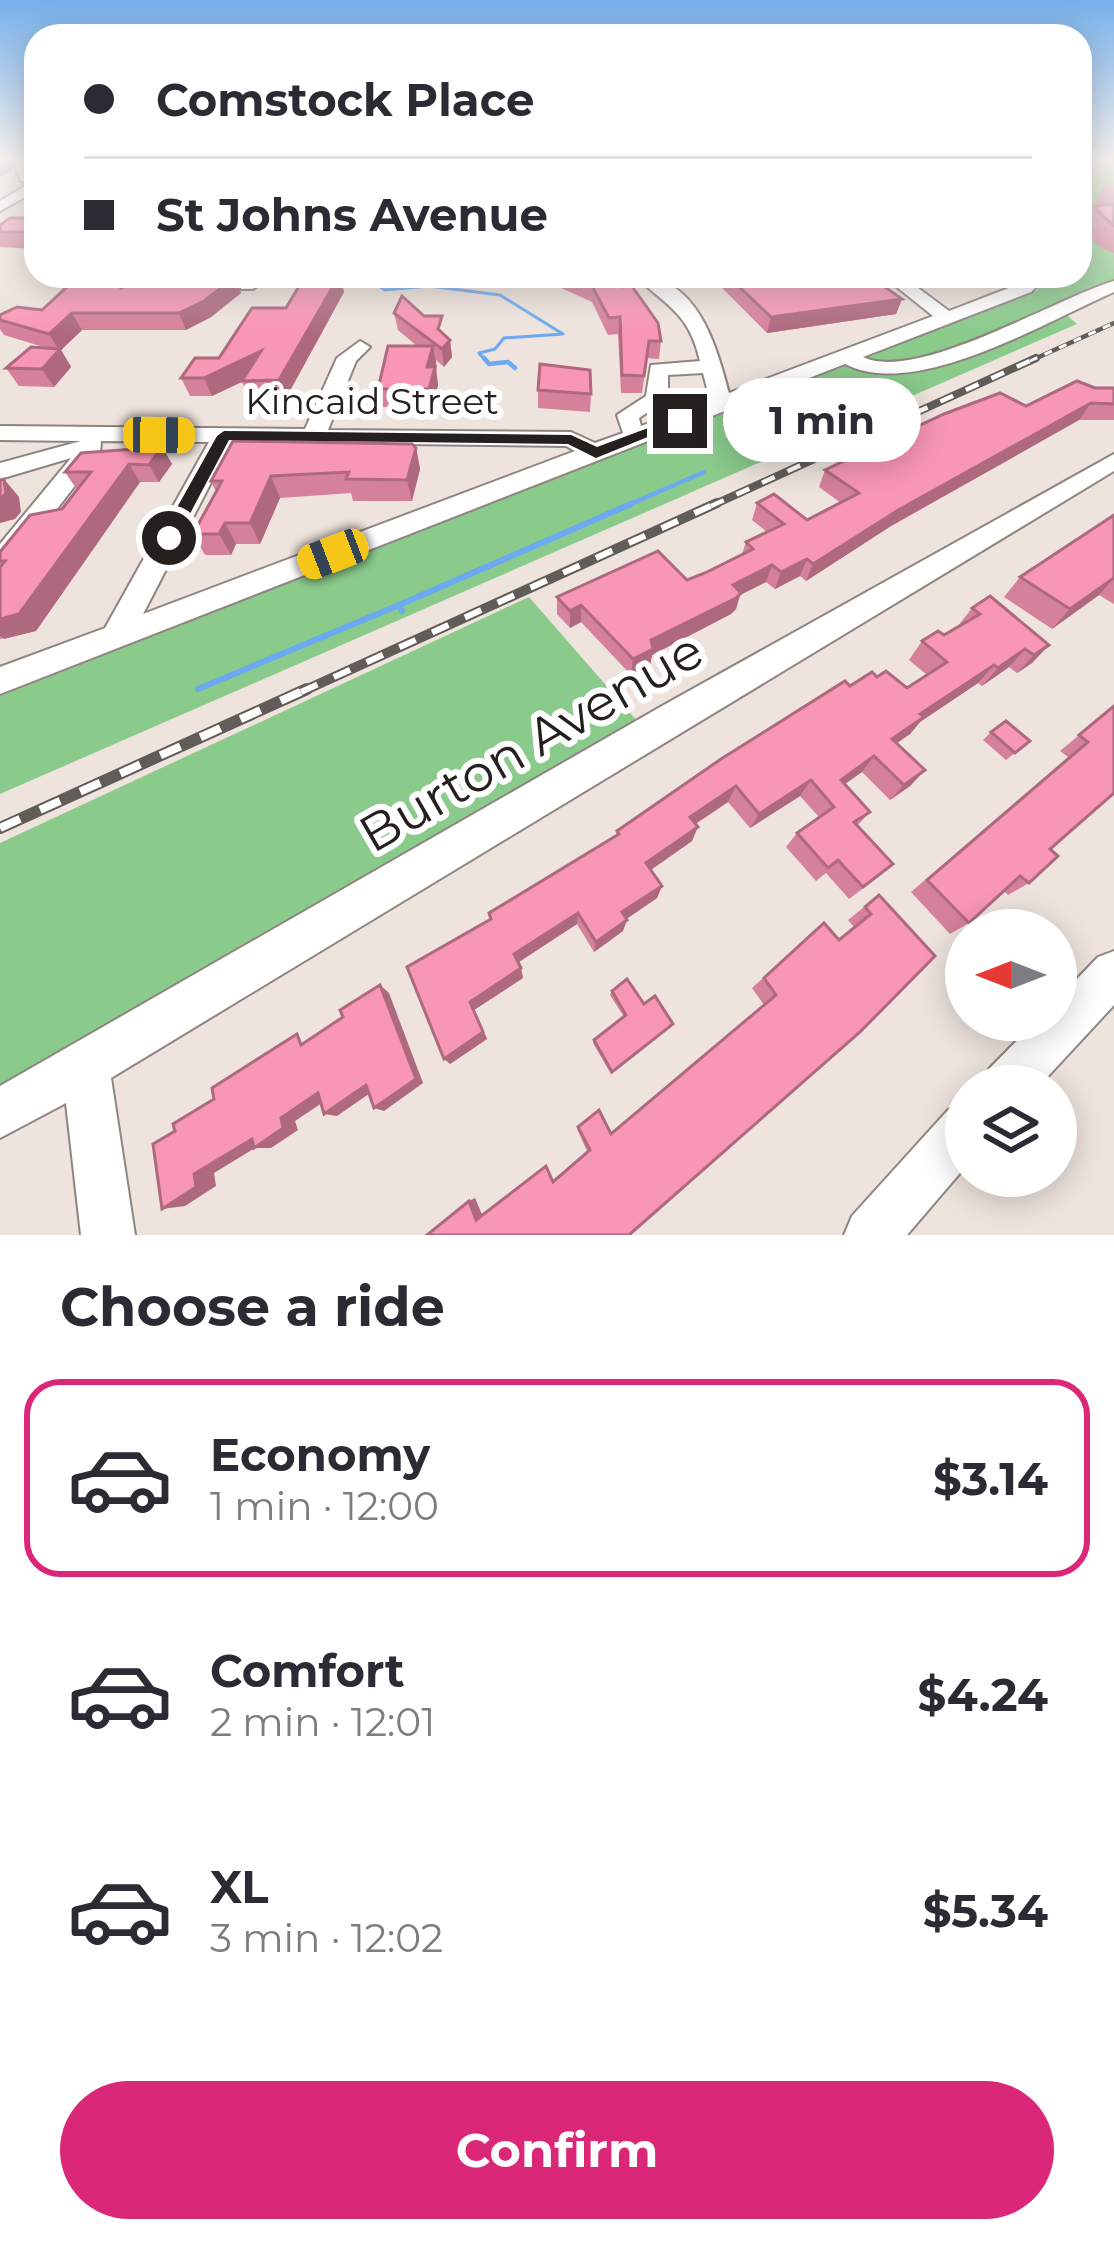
<!DOCTYPE html>
<meta charset="utf-8">
<style>
body{margin:0;font-family:Montserrat,sans-serif;background:#f7f7f7;color:#2b2b33;height:100vh;display:flex;flex-direction:column;font-size:45px;white-space:nowrap}
*{box-sizing:border-box;margin:0}
p{font-size:39px;color:#7c7c81}
.icon{flex:none;width:66px;height:66px;fill:none;stroke:currentColor;stroke-width:2;stroke-linecap:round;stroke-linejoin:round}
.map{position:relative;height:1235px;overflow:hidden}
.sheet{display:flex;flex-direction:column;background:#fff;flex:1}
.sheet>*{flex:none}
.hud{position:absolute;left:24px;top:24px;width:1068px;height:264px;border-radius:36px;box-shadow:0 6px 30px #0003;display:grid;align-content:center;height:264px;padding:0 60px;background:#fff}
.needle{width:78px;rotate:270deg}
.tools{position:absolute;left:945px;top:909px;display:grid;gap:24px}
.tools a{display:grid;place-items:center;width:132px;height:132px;border-radius:50%;background:#fff;box-shadow:0 6px 30px #0003;font-size:60px}
.end{position:absolute;width:54px;height:54px;margin:-27px;border:15px solid #24201e;background:#fff;box-shadow:0 0 0 6px #fff}
.from{border-radius:50%}
.bubble{position:absolute;height:84px;border-radius:42px;background:#fff;box-shadow:0 6px 30px #0003;font-size:39px;font-weight:700;line-height:84px;text-align:center}
.car{position:absolute;width:36px;height:72px;margin:-36px -18px;border-radius:15px;box-shadow:0 0 9px 3px #0007;background:linear-gradient(#f5c518 24%,#345 0 40%,#f5c518 0 76%,#345 0 86%,#f5c518 0)}
.hud b{display:flex;align-items:center;gap:42px;height:114px;font-size:45px}
.hud b+b{border-top:3px solid #e1e1e2}
.hud i{width:30px;height:30px;background:#2b2b33}
ul{padding:0;list-style:none}
li{display:flex;align-items:center;gap:36px;height:198px;margin:0 24px 18px;padding:0 36px;border:6px solid transparent;border-radius:36px}
li div{flex:1}
li b{display:block;font-size:45px}
li em{font-style:normal;font-weight:700}
li.selected{border-color:#db2777}
li>.icon{width:108px;height:108px;stroke-width:1.5}
h2{padding:0 60px;font-size:54px;line-height:144px}
.action{display:flex;gap:24px;margin-top:auto;padding:24px 60px}
.action a{flex:1;height:138px;border-radius:72px;background:#db2777;color:#fff;font-size:48px;font-weight:700;line-height:138px;text-align:center}
.map>svg:first-child{display:block}
</style>
<div class="map">
<svg width="1114" height="1235" viewBox="0 0 1114 1235">
<rect width="100%" height="100%" fill="#eee3dd"/>
<g fill="#8aca8b">
<path d="M1080 159H1114V283L1057 306 1077 324 0 794V691L1038 290 1025 276H1080Z"/>
<path d="M529 597 638 722 0 1088V843Z"/>
</g>
<g fill="none" stroke-linecap="round" stroke-linejoin="round">
<path stroke="#6ba9f0" stroke-width="3" d="M365 276 385 290 429 286 500 295 563 334 504 338 495 349 479 353 486 361"/>
<g stroke="#6ba9f0" stroke-width="4.5">
<path d="M484 358 489 364 508 362 515 368"/>
<path d="M626 506 704 472"/>
</g>
<g stroke="#6ba9f0" stroke-width="6">
<path d="M402 611 399 605 633 503"/>
<path d="M198 689 399 605"/>
</g>
<g stroke="#8f8580" stroke-width="4">
<g id="minor">
<path d="M12 159H24L36 177V191L0 211V201L30 183 21 181Z"/>
<path d="M251 276H271L253 289H241V281Z"/>
<path d="M635 276C698 276 716 345 729 393L933 316 883 276H902L949 311 1019 284 1017 276H1034L1039 284 1031 292 863 357C916 383 1056 298 1114 281V292C1047 321 915 401 845 364L0 694V667L105 628 209 442 101 441 100 453 10 570 0 573V544L71 458 0 479V463L81 441 0 440V426L305 429 337 358 360 341 370 347 356 361 328 430 571 432 595 443 623 433 617 415 646 396 651 365 700 361C689 313 668 307 635 276ZM703 373 710 400 641 426 639 418 668 399V375ZM232 442 566 446 575 451 143 614Z"/>
<path d="M1114 454V471L111 1078 135 1235H81L66 1103 0 1138V1086L662 706Z"/>
<path d="M1114 951V1005L1039 1086H982L989 1069 1037 1020H1056V1001L1098 957Z"/>
<path d="M966 1103V1166L907 1235H844L852 1216 948 1110Z"/>
</g>
</g>
<use href="#minor" fill="#fff" fill-rule="evenodd"/>
<g stroke="#625c59" stroke-width="4.5">
<path id="rail-far3" d="M1030 361 1114 323"/>
</g>
<g stroke="#625c59" stroke-width="8">
<path id="rail-far2" d="M711 506 1036 358"/>
</g>
<g stroke="#625c59" stroke-width="10">
<path id="rail-far1" d="M301 692 717 503"/>
</g>
<g stroke="#625c59" stroke-width="12">
<path id="rail" d="M0 828 307 689"/>
</g>
<use href="#rail-far3" stroke="#fff" stroke-width="3" stroke-dasharray="8" stroke-linecap="butt"/>
<use href="#rail-far2" stroke="#fff" stroke-width="4.5" stroke-dasharray="14" stroke-linecap="butt"/>
<use href="#rail-far1" stroke="#fff" stroke-width="6" stroke-dasharray="18" stroke-linecap="butt"/>
<use href="#rail" stroke="#fff" stroke-width="8" stroke-dasharray="22" stroke-linecap="butt"/>
</g>
<g fill="#d5819c">
<path d="M1104 185 1114 186V253L1099 247 1081 227Z"/>
<path d="M36 201V249L0 247V225L30 218Z"/>
<path d="M50 276H241L239 277 237 285 241 293 211 317 186 330H82L61 350 71 367 54 387 19 386 6 368 50 349 4 335 0 329V315L42 310 64 290Z"/>
<path d="M535 276H606L661 341 659 359 647 358 642 393H621L618 334 608 335 592 302Z"/>
<path d="M701 276H869L902 299 896 314 767 333 720 286Z"/>
<path d="M928 276H966L963 283 936 281Z"/>
<path d="M344 292 286 398 249 399 242 382 212 396H190L181 378 219 358 286 308Z"/>
<path d="M394 313 444 334 450 340 452 357 444 367 436 360 438 385 432 408 382 407 378 389 417 346 398 330Z"/>
<path d="M1095 388H1114V420H1079L891 526 806 581 800 576 775 589 766 582 740 595 736 609 731 614 652 655 650 665 631 675 581 622 570 628 557 614V597L687 580 742 554 746 542 767 532 752 520 757 503 807 520 841 503 819 487 825 470 1026 406Z"/>
<path d="M538 390 591 394 590 412 538 408Z"/>
<path d="M162 447 172 464 159 482H140L36 631 0 639V552L62 509 77 490 65 472Z"/>
<path d="M416 448 420 469 412 501H353L351 493 280 498 260 544H236L231 555H205L193 534 216 492 211 481Z"/>
<path d="M1114 515V604L1099 595 1052 629 1004 597 1020 577Z"/>
<path d="M972 608 1049 645 1032 663 1017 673 1009 667 982 686 978 683 920 722 910 734 896 743 925 770 910 786 890 800 862 772 845 784 870 812 857 826 878 877 849 899 826 873 816 881 786 847 797 833 819 817 800 796 750 828 728 802 696 824 692 841 651 870 662 886 657 898 626 919 623 931 594 952 577 924 518 962 523 978 474 1010 487 1039 450 1064 490 920 616 836 617 831 850 686 877 677 907 688 927 675 909 660 922 641 944 635 958 626Z"/>
<path d="M1114 706 1050 849 1029 883 1008 895 1004 891 969 923 950 934 911 892 1068 757 1060 751Z"/>
<path d="M991 732 1030 741 1006 760 983 740Z"/>
<path d="M879 895 935 956 629 1235H427L475 1198 482 1215 546 1165 553 1180 587 1151 577 1129 578 1127 611 1133 764 1005 752 988 824 923 838 940 854 927 848 920Z"/>
<path d="M612 991 644 1004 670 1027 611 1074 593 1043 594 1040 624 1017 610 995Z"/>
</g>
<g fill="#ae697f">
<path d="M0 159H9L12 170 0 177Z"/>
<path d="M133 276H156L120 289Z"/>
<path d="M232 276H241L239 277 237 285 241 293 211 317 186 330 179 313Z"/>
<path d="M340 276 344 292 286 398 279 380Z"/>
<path d="M902 299 896 314 767 333 771 317Z"/>
<path d="M72 313 82 330 61 350 71 367 54 387 42 369 59 350 49 334Z"/>
<path d="M450 340 452 357 444 367 442 349Z"/>
<path d="M433 346 436 363 430 385 427 367Z"/>
<path d="M261 351 268 369 212 396 204 378Z"/>
<path d="M435 367 438 385 432 408 429 389Z"/>
<path d="M1091 403 1079 420 891 526 806 581 813 564 900 509Z"/>
<path d="M162 447 172 464 159 482 149 465Z"/>
<path d="M416 448 420 469 412 501 407 480Z"/>
<path d="M129 464 140 482 36 631 4 639 0 636V619Z"/>
<path d="M271 476 280 498 260 544 250 523Z"/>
<path d="M4 479 19 497 21 512 15 519 0 523V500Z"/>
<path d="M225 523 236 544 231 555 219 534Z"/>
<path d="M807 559 800 576 775 589 781 572Z"/>
<path d="M772 565 766 582 740 595 736 609 731 614 652 655 650 665 631 675 633 659 651 640 733 585Z"/>
<path d="M1114 578 1099 595 1052 629 1070 609Z"/>
<path d="M581 605V622L570 628V611Z"/>
<path d="M1049 645 1032 663 1017 673 1034 655Z"/>
<path d="M1025 649 1009 667 982 686 998 668Z"/>
<path d="M994 665 978 683 920 722 910 734 879 756 892 739 920 714Z"/>
<path d="M874 756 862 772 829 795 841 780Z"/>
<path d="M925 770 910 786 890 800 904 785Z"/>
<path d="M811 780 800 796 750 828 759 814Z"/>
<path d="M736 786 728 802 684 831 690 817Z"/>
<path d="M698 827 692 841 642 876 646 863Z"/>
<path d="M662 886 657 898 619 924 622 912Z"/>
<path d="M578 913 577 924 516 964 514 954Z"/>
<path d="M627 920 623 931 594 952 596 942Z"/>
<path d="M521 968 523 978 474 1010 487 1039 450 1064 444 1059 470 1002Z"/>
<path d="M380 985 389 993 423 1083 384 1111 374 1108Z"/>
<path d="M366 1085 376 1089 337 1116 324 1114Z"/>
<path d="M318 1093 331 1097 295 1121 298 1130 271 1148H255L214 1173 216 1186 185 1206 162 1209 194 1174Z"/>
<path d="M475 1198 482 1215 476 1220 469 1201Z"/>
</g>
<g fill="#f896b5" stroke="#ae697f" stroke-width="3">
<path d="M36 201V232H0V225L10 218H30L31 204Z"/>
<path d="M1114 204V226L1093 206Z"/>
<path d="M58 276H133L120 289 146 276 235 277 204 301 179 313H72L49 334 0 320V315L17 307 42 310 69 285Z"/>
<path d="M305 276H339L279 380 242 381 261 351 204 378H181L195 358H219L252 308H286Z"/>
<path d="M571 276H606L623 287 631 285 658 323 661 341H649L644 376 622 375 620 317 609 318 592 286Z"/>
<path d="M728 276H869L902 299 771 317Z"/>
<path d="M402 296 424 316H442L438 329 450 340 442 349 394 313Z"/>
<path d="M388 346H433L427 367H435L429 389H378Z"/>
<path d="M31 347 60 349 42 369 6 368Z"/>
<path d="M540 364 590 370 591 394 538 390Z"/>
<path d="M1077 381 1095 388H1114V404L1091 403 900 509 813 564 807 559 781 572 772 565 733 585 741 593 736 598 651 640 653 649 633 659 581 605 570 611 557 597 658 551 687 580 705 573 753 549 746 542 784 524 757 503 774 494 807 520 859 493 825 470 944 414 1000 393 1026 406Z"/>
<path d="M233 441 412 444 416 448 407 480 346 479 349 472 271 476 250 523H225L219 534H193L222 481H211Z"/>
<path d="M162 447 149 465 129 464 19 614 0 619V567L5 561H0V552L30 515 62 509 91 472H65L81 453Z"/>
<path d="M4 479 6 493 0 500V480Z"/>
<path d="M1114 515V578L1070 609 1020 577Z"/>
<path d="M990 596 1049 645 1034 655 1025 649 998 668 994 665 920 714 924 717 892 739 925 770 904 785 874 756 841 780 870 812 854 822 893 864 863 887 838 860 828 868 797 833 834 807 811 780 759 814 736 786 690 817 698 827 646 863 662 886 622 912 627 920 596 942 578 913 514 954 521 968 470 1002 483 1032 444 1059 407 967 491 919 489 913 619 834 617 831 721 759 845 681 850 686 872 672 877 677 886 671 907 688 947 662 922 641 938 631 944 635 980 614 972 608Z"/>
<path d="M1114 706V793L1050 849 1058 856 1029 883 1020 876 969 923 927 880 1088 742 1079 735Z"/>
<path d="M1006 721 1030 741 1015 753 991 732Z"/>
<path d="M879 895 935 956 860 1032 629 1235H427L469 1201 476 1220 546 1166 553 1182 590 1150 578 1127 599 1110 611 1134 776 995 764 978 824 923 839 940 871 914 865 907Z"/>
<path d="M627 979 644 1004 655 996 673 1024 612 1072 594 1040 626 1015 612 991Z"/>
<path d="M380 985 416 1079 374 1108 366 1085 324 1114 318 1093 281 1118 283 1128 254 1148 252 1139 194 1174 196 1187 162 1209 153 1144 175 1131 173 1124 214 1099 212 1088 297 1034 301 1045 343 1017 340 1010Z"/>
</g>
<linearGradient id="sky" x2="0" y2="1"><stop stop-color="#76b0eb"/><stop offset="0.48" stop-color="#f7f2f0"/><stop offset="1" stop-color="#f7f2f0" stop-opacity="0"/></linearGradient>
<rect width="1114" height="332" fill="url(#sky)"/>
<path fill="#24201e" d="M675 418 687 421 596 458 568 444 229 440 175 542 160 538 217 436 224 431 571 435 597 447Z"/>
<g text-anchor="middle" dominant-baseline="central" stroke-width="12" stroke-linejoin="round" paint-order="stroke">
<g font-size="36" fill="#24201e" stroke="#fff">
<text x="372" y="401">Kincaid Street</text>
</g>
<g font-size="51" fill="#24201e" stroke="#fff">
<text transform="translate(531 742) rotate(-30)">Burton Avenue</text>
</g>
</g>
</svg>
<div class="tools">
<a><svg class="needle" viewBox="-14 -14 28 28"><path d="M0-13l5 13h-10z" fill="#e53935"/><path d="M0 13l5-13h-10z" fill="#7c7c81"/></svg></a>
<a><svg class="icon" aria-label="layers" viewBox="0 0 24 24"><path d="M12 4l9 5-9 5-9-5zM3 14l9 5 9-5"/></svg></a>
</div>
<i class="end from" style="left:169px;top:538px"></i>
<i class="end" style="left:680px;top:421px"></i>
<div class="bubble" style="left:723px;top:378px;width:198px">1 min</div>
<i class="car" style="left:159px;top:435px;rotate:91deg"></i>
<i class="car" style="left:333px;top:554px;rotate:249deg"></i>
<div class="hud">
<b><i class="from"></i>Comstock Place</b>
<b><i></i>St Johns Avenue</b>
</div>
</div>
<section class="sheet">
<h2>Choose a ride</h2>
<ul>
<li class="selected"><svg class="icon" aria-label="car" viewBox="0 0 24 24"><path d="M5 17H2v-5l4-1 3-4h7l3 4 3 1v5h-3M9 17h6M6 11h13"/><circle cx="7" cy="17" r="2"/><circle cx="17" cy="17" r="2"/></svg><div><b>Economy</b><p>1 min · 12:00</p></div><em>$3.14</em></li>
<li><svg class="icon" aria-label="car" viewBox="0 0 24 24"><path d="M5 17H2v-5l4-1 3-4h7l3 4 3 1v5h-3M9 17h6M6 11h13"/><circle cx="7" cy="17" r="2"/><circle cx="17" cy="17" r="2"/></svg><div><b>Comfort</b><p>2 min · 12:01</p></div><em>$4.24</em></li>
<li><svg class="icon" aria-label="car" viewBox="0 0 24 24"><path d="M5 17H2v-5l4-1 3-4h7l3 4 3 1v5h-3M9 17h6M6 11h13"/><circle cx="7" cy="17" r="2"/><circle cx="17" cy="17" r="2"/></svg><div><b>XL</b><p>3 min · 12:02</p></div><em>$5.34</em></li>
</ul>
<div class="action"><a>Confirm</a></div>
</section>
